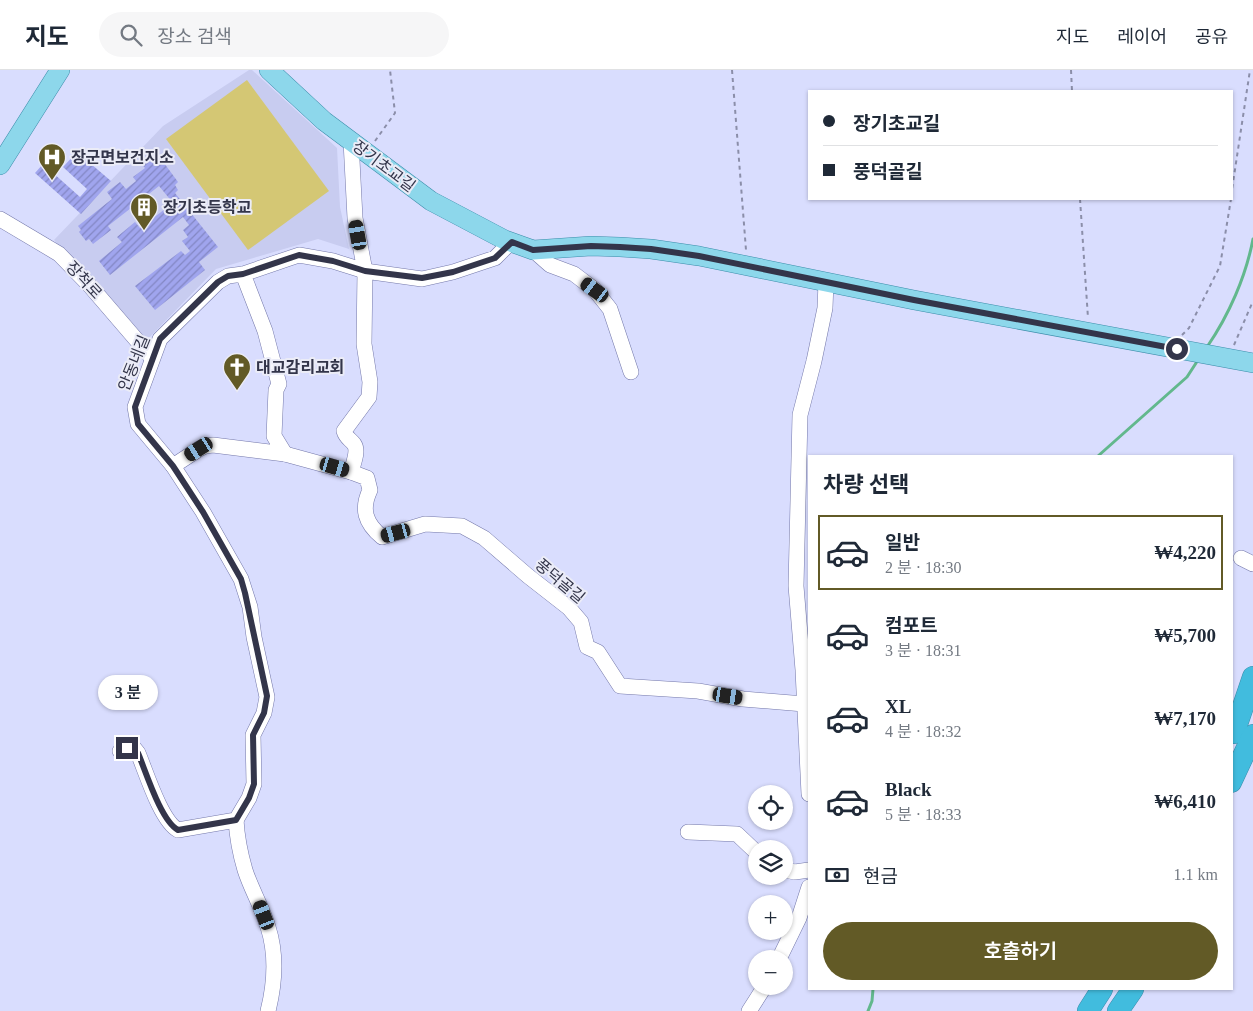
<!DOCTYPE html>
<html lang="ko">
<meta charset="utf-8">
<style>
body{margin:0;font-family:"Times New Roman","Noto Sans KR",serif;background:#f6f6f7;color:#1f2937;height:100vh;display:flex;flex-direction:column;font-size:19px;white-space:nowrap}
*{box-sizing:border-box;margin:0}
p{font-size:16px;color:#747a83}
.icon{flex:none;width:28px;height:28px;fill:none;stroke:currentColor;stroke-width:2;stroke-linecap:round;stroke-linejoin:round}
.map{position:relative;flex:1;overflow:hidden}
.side{position:absolute;left:808px;top:385px;width:425px;height:535px;display:flex;flex-direction:column;background:#fff;border-radius:0px;box-shadow:0 1px 4px #0004}
.side>*{flex:none}
.banner{position:absolute;left:808px;top:20px;width:425px;height:110px;border-radius:0px;box-shadow:0 1px 4px #0004;display:grid;align-content:center;height:110px;padding:0 15px;background:#fff}
.tools{position:absolute;left:748px;top:715px;display:grid;gap:10px}
.tools a{display:grid;place-items:center;width:45px;height:45px;border-radius:50%;background:#fff;box-shadow:0 1px 4px #0004;font-size:25px}
.end{position:absolute;width:22px;height:22px;margin:-11px;border:6px solid #33354a;background:#fff;box-shadow:0 0 0 2px #fff}
.from{border-radius:50%}
.bubble{position:absolute;height:35px;border-radius:18px;background:#fff;box-shadow:0 1px 4px #0004;font-size:16px;font-weight:600;line-height:35px;text-align:center}
.car{position:absolute;width:15px;height:30px;margin:-15px -8px;border-radius:6px;box-shadow:0 0 4px 1px #0007;background:linear-gradient(#222 24%,#8ab4d8 0 40%,#222 0 76%,#8ab4d8 0 86%,#222 0)}
.banner b{display:flex;align-items:center;gap:18px;height:48px;font-size:19px}
.banner b+b{border-top:1px solid #e0e1e3}
.banner i{width:12px;height:12px;background:#1f2937}
ul{padding:0;list-style:none}
li{display:flex;align-items:center;gap:15px;height:75px;margin:0 10px 8px;padding:0 5px;border:2px solid transparent;border-radius:0px}
li div{flex:1}
li b{display:block;font-size:19px}
li em{font-style:normal;font-weight:600}
li.current{border-color:#625a26}
li>.icon{width:45px;height:45px;stroke-width:1.5}
h2{padding:0 15px;font-size:22px;line-height:60px}
.pay{display:flex;align-items:center;gap:12px;height:55px;padding:0 15px;font-size:19px}
.pay p{margin-inline-start:auto}
.button{display:flex;gap:10px;margin-top:auto;padding:10px 15px}
.button a{flex:1;height:58px;border-radius:30px;background:#625a26;color:#fff;font-size:20px;font-weight:600;line-height:58px;text-align:center}
header{display:flex;align-items:center;gap:30px;box-sizing:border-box;height:70px;padding:0 25px;background:#fff;border-bottom:1px solid #e0e1e3}
header strong{font-size:24px}
nav{display:flex;gap:28px;margin-inline-start:auto;font-size:18px}
.search{width:350px;height:45px;background:#f6f6f7;display:flex;align-items:center;gap:12px;box-sizing:border-box;padding:0 18px;border-radius:28px;color:#747a83;font-size:19px}
.map>svg:first-child{display:block}
</style>
<header>
<strong>지도</strong>
<div class="search"><svg class="icon" aria-label="search" viewBox="0 0 24 24"><circle cx="10" cy="10" r="6"/><path d="M15 15l6 6"/></svg>장소 검색</div>
<nav><a>지도</a><a>레이어</a><a>공유</a></nav>
</header>
<div class="map">
<svg width="1253" height="941" viewBox="0 0 1253 941">
<defs>
<pattern id="building-hatch" width="6" height="6" patternUnits="userSpaceOnUse" patternTransform="scale(1.25)"><rect width="6" height="6" fill="#a0a5ee"/><path d="M-1 1l2-2M0 6l6-6M5 7l2-2" fill="none" stroke="#8387c3"/></pattern>
</defs>
<rect width="100%" height="100%" fill="#d9ddfe"/>
<path fill="#c8ccf0" d="M249 0H252L337 78 340 137 349 179 318 169 216 199 144 273 54 170 163 56Z"/>
<path fill="#d4c774" d="M247 10 329 121 248 180 166 69Z"/>
<g fill="none" stroke-linecap="round" stroke-linejoin="round">
<g stroke="#62b88d" stroke-width="3">
<path d="M1207 277C1229 245 1246 206 1253 169"/>
<path d="M1098 386 1187 307 1198 290"/>
<path d="M868 941 872 931 873 919"/>
</g>
</g>
<g fill="url(#building-hatch)">
<path d="M77 82 111 111 81 144 35 103 43 94 80 127 87 119 63 97Z"/>
<path d="M156 82 178 112 175 115 178 120 175 123 218 177 199 192 205 200 155 240 135 216 181 181 185 185 190 181 182 171 188 167 183 160 189 155 183 147 110 205 99 191 122 172 117 167 135 152 140 158 173 133 159 116 108 156 111 160 93 174 89 169 86 171 79 162 81 160 78 156 112 129 107 122 120 112 126 119 136 111 133 107 145 98 141 93Z"/>
</g>
<g fill="none" stroke-linecap="round" stroke-linejoin="round">
<g stroke="#7478aa" stroke-width="16">
<g id="minor">
<path d="M0 149 59 184 91 217 152 288"/>
<path d="M533 180 550 195 574 204 595 220 610 239 631 302"/>
<path d="M243 204 265 261 279 314 276 320 274 366 285 384 213 375 205 376 199 379 173 396 138 354 135 337 160 269 218 212 228 206 243 204 299 185 333 191 365 201 355 148 351 71"/>
<path d="M285 384 351 402C353 394 359 381 354 374 350 369 346 368 344 361L369 327 370 312 364 274 365 201 422 209 453 202 495 188 511 172"/>
<path d="M351 402 367 408 370 420C361 439 365 453 382 467L425 454 462 456 484 468 528 506 569 538 581 552 587 577 598 582 620 616 698 621 743 629 804 634"/>
<path d="M1241 488 1253 494"/>
<path d="M120 681 127 678H134L138 683C146 702 161 751 178 760L236 750 249 728 254 714 253 665 264 643 267 627 254 567 250 537 241 509 203 442 173 396"/>
<path d="M809 724 803 600 796 516 800 345 814 291 825 238 826 212"/>
<path d="M236 750C237 767 240 783 245 800 251 819 262 837 268 857 277 885 275 913 268 941"/>
<path d="M688 762 737 764 756 782"/>
<path d="M784 800 795 802 809 800"/>
<path d="M779 889 799 848 809 817"/>
<path d="M749 941 765 916"/>
</g>
</g>
<g stroke="#3c8daa" stroke-width="20">
<g id="major">
<path d="M269 0 324 51 431 131 505 170 533 180 591 176 620 177 651 179 699 186 914 230 1253 293"/>
<path d="M0 95 60 0"/>
</g>
</g>
<g stroke="#3c8daa" stroke-width="22">
<g id="highway">
<path d="M1234 663 1253 607"/>
<path d="M1231 712 1253 665"/>
<path d="M1088 941 1102 919"/>
<path d="M1118 941 1133 919"/>
</g>
</g>
<g stroke="#8b8ea9" stroke-width="2" stroke-dasharray="4 4" stroke-linecap="butt">
<path d="M732 0 746 180"/>
<path d="M1071 0 1072 21"/>
<path d="M375 71 395 43 390 0"/>
<path d="M1231 126 1250 0"/>
<path d="M1080 129 1088 248"/>
<path d="M1182 265 1189 258 1220 196 1231 129"/>
<path d="M1234 275 1253 231"/>
</g>
<use href="#minor" stroke="#fff" stroke-width="15"/>
<use href="#major" stroke="#8dd7eb" stroke-width="19"/>
<use href="#highway" stroke="#41bcde" stroke-width="21"/>
</g>
<g fill="none" stroke-linecap="round" stroke-linejoin="round">
<path stroke="#33354a" stroke-width="6" d="M127 678H134L138 683C146 702 161 751 178 760L236 750 249 728 254 714 253 665 264 643 267 626 245 523 241 509 203 442 173 396 138 354 135 337 160 269 218 212 228 206 243 204 299 185 333 191 365 201 422 208 453 202 495 188 512 172 533 180 591 176 620 177 651 179 699 186 914 230 1177 279"/>
</g>
<defs>
<g id="hospital-pin" transform="scale(1.4375)"><path d="M0 17L-7.5 6A9.5 9.5 0 1 1 7.5 6Z" fill="#625a26" stroke="#ebecf7"/><path d="M-5-5h3v3.5h4V-5h3V5h-3V1.5h-4V5h-3Z" fill="#fff"/></g>
<g id="building-pin" transform="scale(1.4375)"><path d="M0 17L-7.5 6A9.5 9.5 0 1 1 7.5 6Z" fill="#625a26" stroke="#ebecf7"/><path d="M-4-6H4V6H1V3H-1V6H-4ZM-2.5-4.3h1.7v1.8h-1.7ZM.8-4.3h1.7v1.8H.8ZM-2.5-1h1.7V.8h-1.7ZM.8-1h1.7V.8H.8Z" fill="#fff"/></g>
<g id="church-pin" transform="scale(1.4375)"><path d="M0 17L-7.5 6A9.5 9.5 0 1 1 7.5 6Z" fill="#625a26" stroke="#ebecf7"/><path d="M-1.2-6h2.4v3.5h3.3v2.4h-3.3V6h-2.4V-.1h-3.3v-2.4h3.3Z" fill="#fff"/></g>
</defs>
<g fill-rule="evenodd">
<use href="#hospital-pin" x="52" y="87"/>
<use href="#building-pin" x="144" y="137"/>
<use href="#church-pin" x="237" y="297"/>
</g>
<g text-anchor="middle" dominant-baseline="central" stroke-width="4" stroke-linejoin="round" paint-order="stroke">
<g font-size="16" font-weight="bold" fill="#33354a" stroke="#ebecf7" text-anchor="start">
<text x="71" y="87">장군면보건지소</text>
<text x="163" y="137">장기초등학교</text>
<text x="256" y="297">대교감리교회</text>
</g>
<g font-size="16" fill="#33354a" stroke="#ebecf7">
<text transform="translate(384 96) rotate(37)">장기초교길</text>
<text transform="translate(84 210) rotate(47)">장척로</text>
<text transform="translate(134 293) rotate(-68)">안동네길</text>
<text transform="translate(560 511) rotate(40)">풍덕골길</text>
</g>
</g>
</svg>
<div class="tools">
<a><svg class="icon" aria-label="locate" viewBox="0 0 24 24"><circle cx="12" cy="12" r="6"/><path d="M12 2v4M12 18v4M2 12h4M18 12h4"/></svg></a>
<a><svg class="icon" aria-label="layers" viewBox="0 0 24 24"><path d="M12 4l9 5-9 5-9-5zM3 14l9 5 9-5"/></svg></a>
<a>+</a>
<a>−</a>
</div>
<i class="end from" style="left:1177px;top:279px"></i>
<i class="end" style="left:127px;top:678px"></i>
<div class="bubble" style="left:98px;top:605px;width:60px">3 분</div>
<i class="car" style="left:358px;top:165px;rotate:350deg"></i>
<i class="car" style="left:595px;top:220px;rotate:306deg"></i>
<i class="car" style="left:199px;top:379px;rotate:238deg"></i>
<i class="car" style="left:335px;top:397px;rotate:106deg"></i>
<i class="car" style="left:396px;top:463px;rotate:255deg"></i>
<i class="car" style="left:728px;top:626px;rotate:99deg"></i>
<i class="car" style="left:264px;top:845px;rotate:339deg"></i>
<div class="banner">
<b><i class="from"></i>장기초교길</b>
<b><i></i>풍덕골길</b>
</div>
<section class="side">
<h2>차량 선택</h2>
<ul>
<li class="current"><svg class="icon" aria-label="car" viewBox="0 0 24 24"><path d="M5 17H2v-5l4-1 3-4h7l3 4 3 1v5h-3M9 17h6M6 11h13"/><circle cx="7" cy="17" r="2"/><circle cx="17" cy="17" r="2"/></svg><div><b>일반</b><p>2 분 · 18:30</p></div><em>₩4,220</em></li>
<li><svg class="icon" aria-label="car" viewBox="0 0 24 24"><path d="M5 17H2v-5l4-1 3-4h7l3 4 3 1v5h-3M9 17h6M6 11h13"/><circle cx="7" cy="17" r="2"/><circle cx="17" cy="17" r="2"/></svg><div><b>컴포트</b><p>3 분 · 18:31</p></div><em>₩5,700</em></li>
<li><svg class="icon" aria-label="car" viewBox="0 0 24 24"><path d="M5 17H2v-5l4-1 3-4h7l3 4 3 1v5h-3M9 17h6M6 11h13"/><circle cx="7" cy="17" r="2"/><circle cx="17" cy="17" r="2"/></svg><div><b>XL</b><p>4 분 · 18:32</p></div><em>₩7,170</em></li>
<li><svg class="icon" aria-label="car" viewBox="0 0 24 24"><path d="M5 17H2v-5l4-1 3-4h7l3 4 3 1v5h-3M9 17h6M6 11h13"/><circle cx="7" cy="17" r="2"/><circle cx="17" cy="17" r="2"/></svg><div><b>Black</b><p>5 분 · 18:33</p></div><em>₩6,410</em></li>
</ul>
<div class="pay"><svg class="icon" aria-label="cash" viewBox="0 0 24 24"><path d="M3 7h18v10H3z"/><circle cx="12" cy="12" r="2"/></svg>현금<p>1.1 km</p></div>
<div class="button"><a>호출하기</a></div>
</section>
</div>
